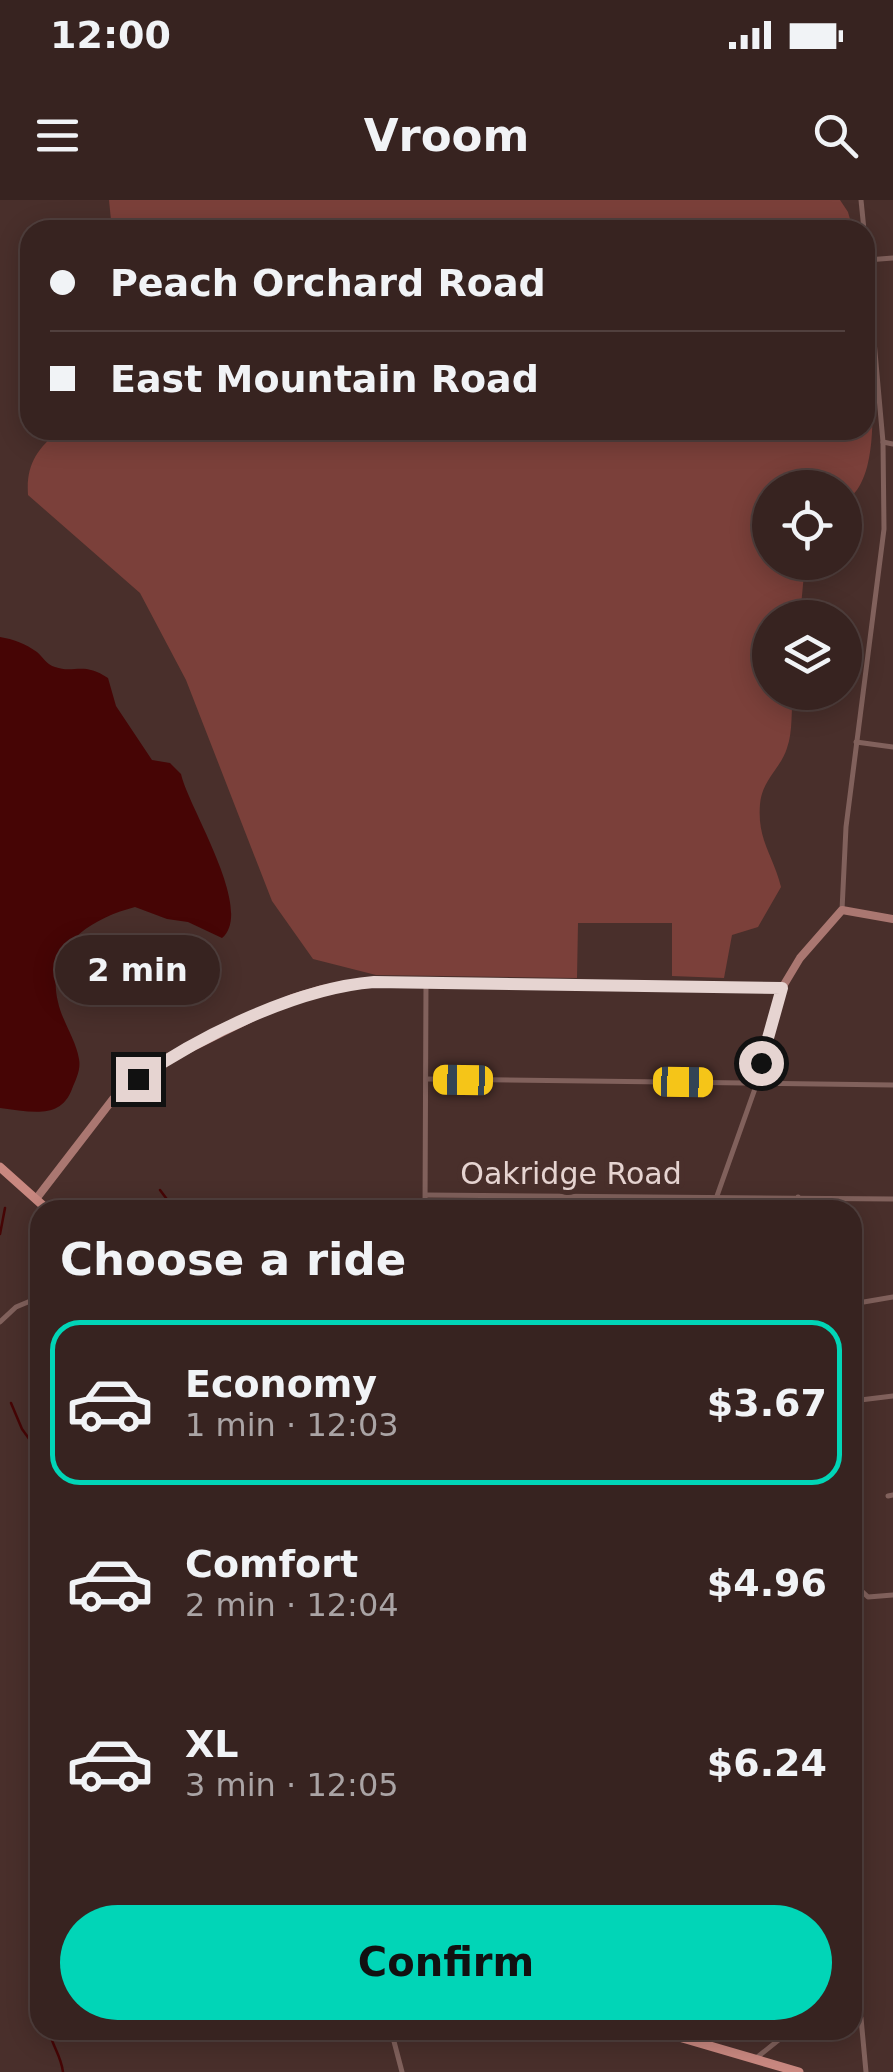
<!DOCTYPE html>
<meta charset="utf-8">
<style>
body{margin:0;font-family:"DejaVu Sans",sans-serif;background:#422f2d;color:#f1f3f6;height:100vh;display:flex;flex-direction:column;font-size:38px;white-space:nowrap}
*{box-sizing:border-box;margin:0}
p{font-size:32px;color:#aaa4a5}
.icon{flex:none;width:55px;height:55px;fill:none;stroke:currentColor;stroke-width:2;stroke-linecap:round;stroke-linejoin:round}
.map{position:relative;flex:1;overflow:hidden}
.drawer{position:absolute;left:30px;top:1000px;width:832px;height:840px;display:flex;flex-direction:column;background:#372320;border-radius:30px;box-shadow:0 5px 25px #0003,0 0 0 2px #51403e}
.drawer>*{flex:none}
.banner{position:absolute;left:20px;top:20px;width:855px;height:220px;border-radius:30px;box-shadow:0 5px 25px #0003,0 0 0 2px #51403e;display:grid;align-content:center;height:220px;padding:0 30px;background:#372320}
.tools{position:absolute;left:752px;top:270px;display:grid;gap:20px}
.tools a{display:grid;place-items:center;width:110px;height:110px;border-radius:50%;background:#372320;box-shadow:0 5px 25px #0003,0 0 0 2px #51403e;font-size:50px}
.end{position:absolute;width:45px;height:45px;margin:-22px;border:12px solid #e6d4d1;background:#111;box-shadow:0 0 0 5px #111}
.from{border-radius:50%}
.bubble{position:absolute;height:70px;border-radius:35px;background:#372320;box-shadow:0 5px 25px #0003,0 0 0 2px #51403e;font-size:32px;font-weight:800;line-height:70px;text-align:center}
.car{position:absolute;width:30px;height:60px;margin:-30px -15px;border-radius:12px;box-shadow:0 0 8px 2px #0007;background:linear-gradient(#f5c518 24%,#345 0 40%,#f5c518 0 76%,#345 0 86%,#f5c518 0)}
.banner b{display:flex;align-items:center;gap:35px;height:95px;font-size:38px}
.banner b+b{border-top:2px solid #51403e}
.banner i{width:25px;height:25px;background:#f1f3f6}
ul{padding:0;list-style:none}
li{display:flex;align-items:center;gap:30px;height:165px;margin:0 20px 15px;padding:0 10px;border:5px solid transparent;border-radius:30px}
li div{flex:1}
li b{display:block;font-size:38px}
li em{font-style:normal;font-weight:800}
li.on{border-color:#01d5b7}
li>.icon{width:90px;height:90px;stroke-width:1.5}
h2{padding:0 30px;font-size:45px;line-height:120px}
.button{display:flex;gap:20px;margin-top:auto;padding:20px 30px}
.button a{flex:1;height:115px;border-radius:60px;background:#01d5b7;color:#111;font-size:40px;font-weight:800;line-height:115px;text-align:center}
.status{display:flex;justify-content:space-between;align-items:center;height:70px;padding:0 50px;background:#372320;direction:ltr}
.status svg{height:28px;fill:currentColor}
header{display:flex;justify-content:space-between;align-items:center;height:130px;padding:0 30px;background:#372320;font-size:45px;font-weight:800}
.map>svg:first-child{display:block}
</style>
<div class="status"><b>12:00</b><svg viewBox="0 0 49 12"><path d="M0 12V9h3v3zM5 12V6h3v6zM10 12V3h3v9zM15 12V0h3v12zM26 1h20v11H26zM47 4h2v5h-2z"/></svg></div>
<header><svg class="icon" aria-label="menu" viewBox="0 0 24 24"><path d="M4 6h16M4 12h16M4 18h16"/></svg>Vroom<svg class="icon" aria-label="search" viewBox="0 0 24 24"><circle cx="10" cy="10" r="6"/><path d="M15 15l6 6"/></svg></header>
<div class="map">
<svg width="893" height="1872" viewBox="0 0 893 1872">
<rect width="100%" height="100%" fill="#492f2b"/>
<g fill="#7b403a">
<path d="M109 0H840L848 12 853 30H112Z"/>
<path d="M865 99C868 146 883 245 860 285 857 291 850 298 845 303V288H770V362L805 363 800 417 770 418V492L793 493C791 509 793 532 787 548 781 568 762 580 760 604 757 640 773 655 781 687L758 727 732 735 724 778 672 776V723H578L577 778 376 775 313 759 272 701 186 480 140 393 28 295C26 264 37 250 59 230H865Z"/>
</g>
<path fill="#460505" d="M0 437C13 439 26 444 37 452 43 457 47 465 55 467 74 474 83 461 108 478L116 506 152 560 170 563 181 574C189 609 255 710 222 738L188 722 167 719 135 707C89 719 45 748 58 802 62 821 76 840 79 859 81 870 76 879 72 889 60 921 29 911 0 908Z"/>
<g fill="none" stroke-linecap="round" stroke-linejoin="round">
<g stroke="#460505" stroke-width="2.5">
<path d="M160 990 175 1010"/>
<path d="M0 1034 5 1008"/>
<path d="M11 1203 22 1229 40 1254"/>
<path d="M49 1830C52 1846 61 1855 63 1872"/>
</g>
<g stroke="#81615c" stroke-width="5">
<path d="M861 0 864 30"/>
<path d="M867 60 893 58"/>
<path d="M883 242 893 244"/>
<path d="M856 542 893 547"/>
<path d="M842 710 846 627 884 329 883 242 865 39"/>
<path d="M426 879 893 885"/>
<path d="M426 995 893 999"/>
<path d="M425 1010 426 783"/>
<path d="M712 1010 757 883 781 789"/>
<path d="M797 1010 798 997"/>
<path d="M852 1104 893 1097"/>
<path d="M0 1122 16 1107 40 1097"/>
<path d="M852 1201 893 1196"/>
<path d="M888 1296 893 1295"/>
<path d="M852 1382 868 1397 893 1395"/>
<path d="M852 1796 861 1818 866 1872"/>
<path d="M391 1830 402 1872"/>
<path d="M456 1837 457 1830"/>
<path d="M755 1859 791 1830"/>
</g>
<path stroke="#aa7771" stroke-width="8" d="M36 999 113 899 161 863 292 798 322 789 374 782 782 788 800 758 842 710 893 719"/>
<g stroke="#c98880" stroke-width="9">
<path d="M0 967 48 1010"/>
<path d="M655 1830 799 1872"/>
</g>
</g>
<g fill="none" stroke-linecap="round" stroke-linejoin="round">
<path stroke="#e6d4d1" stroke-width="12" d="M138 879C201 835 298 788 374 782L782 788 761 863"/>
</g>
<g text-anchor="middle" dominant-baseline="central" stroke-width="10" stroke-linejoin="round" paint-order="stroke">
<g font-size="30" fill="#e6d4d1" stroke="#492f2b">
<text x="571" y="973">Oakridge Road</text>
</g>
</g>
</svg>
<div class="tools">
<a><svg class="icon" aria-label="locate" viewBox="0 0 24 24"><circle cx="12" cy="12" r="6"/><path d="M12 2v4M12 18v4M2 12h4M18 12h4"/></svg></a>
<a><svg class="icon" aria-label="layers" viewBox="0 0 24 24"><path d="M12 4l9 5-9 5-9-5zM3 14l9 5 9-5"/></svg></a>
</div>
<i class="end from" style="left:761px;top:863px"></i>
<i class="end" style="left:138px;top:879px"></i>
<div class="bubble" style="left:55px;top:735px;width:165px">2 min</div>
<i class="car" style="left:463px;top:880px;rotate:271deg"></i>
<i class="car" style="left:683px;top:882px;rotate:91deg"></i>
<div class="banner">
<b><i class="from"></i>Peach Orchard Road</b>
<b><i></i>East Mountain Road</b>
</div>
<section class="drawer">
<h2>Choose a ride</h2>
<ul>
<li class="on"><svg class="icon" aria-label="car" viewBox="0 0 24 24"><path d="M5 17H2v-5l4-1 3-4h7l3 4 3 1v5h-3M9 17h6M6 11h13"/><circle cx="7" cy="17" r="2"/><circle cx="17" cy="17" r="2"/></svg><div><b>Economy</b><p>1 min · 12:03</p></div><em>$3.67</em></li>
<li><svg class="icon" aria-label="car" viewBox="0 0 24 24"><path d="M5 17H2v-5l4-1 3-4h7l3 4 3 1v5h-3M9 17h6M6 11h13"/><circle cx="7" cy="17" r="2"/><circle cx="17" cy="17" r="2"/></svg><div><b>Comfort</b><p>2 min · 12:04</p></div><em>$4.96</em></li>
<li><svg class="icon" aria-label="car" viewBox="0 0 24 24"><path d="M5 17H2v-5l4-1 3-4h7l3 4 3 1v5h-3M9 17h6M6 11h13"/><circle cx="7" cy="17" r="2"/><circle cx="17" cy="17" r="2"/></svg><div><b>XL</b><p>3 min · 12:05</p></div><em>$6.24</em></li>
</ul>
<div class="button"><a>Confirm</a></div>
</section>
</div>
